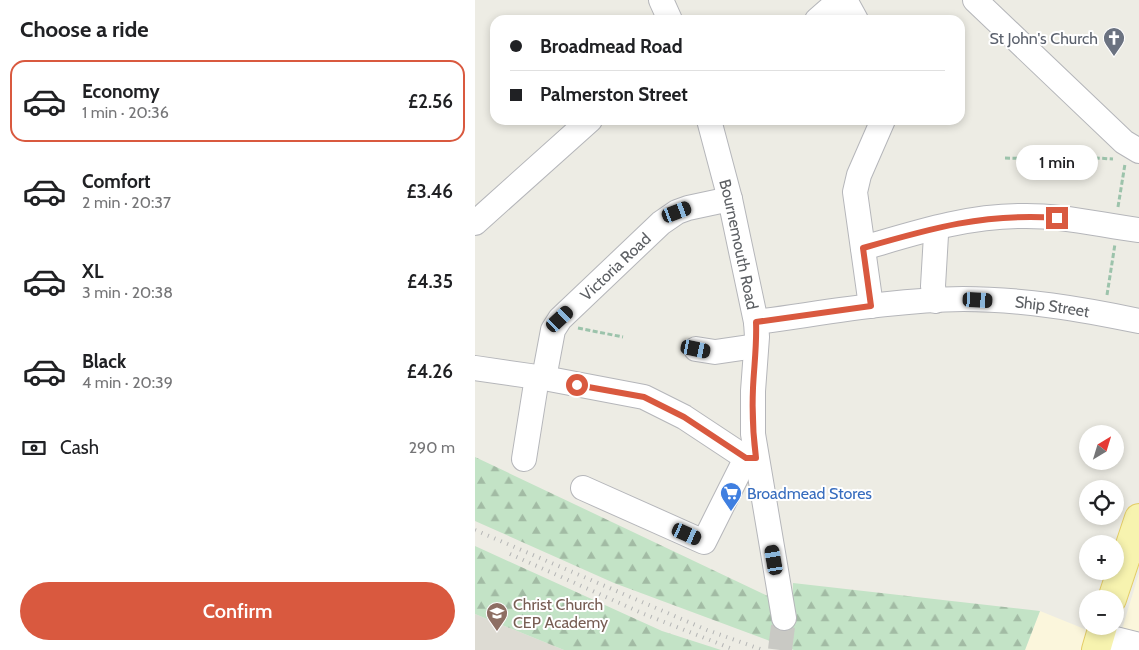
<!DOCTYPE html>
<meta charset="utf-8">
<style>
body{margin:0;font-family:Cabin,sans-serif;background:#f6f6f6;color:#202124;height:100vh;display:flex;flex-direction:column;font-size:19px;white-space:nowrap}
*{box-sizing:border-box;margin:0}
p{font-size:16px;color:#757577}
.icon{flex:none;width:28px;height:28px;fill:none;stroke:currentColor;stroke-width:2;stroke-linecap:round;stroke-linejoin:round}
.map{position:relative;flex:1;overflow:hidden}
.side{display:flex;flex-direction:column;background:#fff;width:475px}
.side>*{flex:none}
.top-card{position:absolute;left:15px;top:15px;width:475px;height:110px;border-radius:15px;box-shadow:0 2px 8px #0003;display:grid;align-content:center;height:110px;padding:0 20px;background:#fff}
.needle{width:32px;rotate:38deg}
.buttons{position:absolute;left:604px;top:425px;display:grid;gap:10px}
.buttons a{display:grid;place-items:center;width:45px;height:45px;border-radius:50%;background:#fff;box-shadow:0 2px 8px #0003;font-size:25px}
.end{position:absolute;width:22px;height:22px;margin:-11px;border:6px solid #d9593f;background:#fff;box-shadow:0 0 0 2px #fff}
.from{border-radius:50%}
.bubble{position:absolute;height:35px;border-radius:18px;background:#fff;box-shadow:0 2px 8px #0003;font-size:16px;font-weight:600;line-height:35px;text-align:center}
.car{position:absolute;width:15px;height:30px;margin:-15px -8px;border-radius:6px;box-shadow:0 0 4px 1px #0007;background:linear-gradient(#222 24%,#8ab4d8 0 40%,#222 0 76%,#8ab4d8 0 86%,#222 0)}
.top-card b{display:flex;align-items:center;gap:18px;height:48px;font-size:19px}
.top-card b+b{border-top:1px solid #e0e0e0}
.top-card i{width:12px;height:12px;background:#202124}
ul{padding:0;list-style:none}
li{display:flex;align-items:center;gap:15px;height:82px;margin:0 10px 8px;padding:0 10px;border:2px solid transparent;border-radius:15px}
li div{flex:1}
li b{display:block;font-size:19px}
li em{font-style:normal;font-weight:600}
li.current{border-color:#d9593f}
li>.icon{width:45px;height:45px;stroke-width:1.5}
h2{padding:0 20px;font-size:22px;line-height:60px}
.pay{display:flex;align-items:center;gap:12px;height:55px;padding:0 20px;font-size:19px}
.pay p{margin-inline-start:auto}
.action{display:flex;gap:10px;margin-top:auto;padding:10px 20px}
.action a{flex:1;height:58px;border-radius:30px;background:#d9593f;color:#fff;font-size:20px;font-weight:600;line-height:58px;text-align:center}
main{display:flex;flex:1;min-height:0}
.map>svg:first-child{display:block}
</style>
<main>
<section class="side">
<h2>Choose a ride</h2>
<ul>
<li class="current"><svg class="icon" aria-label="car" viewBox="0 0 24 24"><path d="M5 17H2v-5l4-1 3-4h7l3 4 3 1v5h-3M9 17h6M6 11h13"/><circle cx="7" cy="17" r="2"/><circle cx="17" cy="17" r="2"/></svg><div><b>Economy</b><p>1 min · 20:36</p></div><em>£2.56</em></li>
<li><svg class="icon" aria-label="car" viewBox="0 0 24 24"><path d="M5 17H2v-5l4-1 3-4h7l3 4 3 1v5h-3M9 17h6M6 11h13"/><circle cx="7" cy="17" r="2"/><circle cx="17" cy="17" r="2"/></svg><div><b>Comfort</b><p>2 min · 20:37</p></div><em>£3.46</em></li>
<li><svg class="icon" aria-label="car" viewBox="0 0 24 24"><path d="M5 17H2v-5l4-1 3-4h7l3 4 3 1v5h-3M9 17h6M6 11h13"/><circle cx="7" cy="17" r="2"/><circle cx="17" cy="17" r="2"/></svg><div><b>XL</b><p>3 min · 20:38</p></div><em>£4.35</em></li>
<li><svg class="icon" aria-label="car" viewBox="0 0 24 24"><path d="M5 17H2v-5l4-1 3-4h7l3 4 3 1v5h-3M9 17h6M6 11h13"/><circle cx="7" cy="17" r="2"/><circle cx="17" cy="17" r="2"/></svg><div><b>Black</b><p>4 min · 20:39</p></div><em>£4.26</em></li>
</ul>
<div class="pay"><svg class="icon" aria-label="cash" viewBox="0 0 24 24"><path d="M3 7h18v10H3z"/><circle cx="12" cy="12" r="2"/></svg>Cash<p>290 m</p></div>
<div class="action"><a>Confirm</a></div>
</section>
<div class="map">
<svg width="664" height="650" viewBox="0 0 664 650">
<defs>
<pattern id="forest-firs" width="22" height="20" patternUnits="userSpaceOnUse" patternTransform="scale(1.25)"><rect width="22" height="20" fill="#c3e3c6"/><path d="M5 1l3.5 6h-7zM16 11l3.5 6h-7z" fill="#a2bba4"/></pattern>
</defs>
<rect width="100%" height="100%" fill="#edece4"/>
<path fill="#fbf6dc" d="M664 573V650H550L565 611 612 630 645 636Z"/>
<path fill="#dddbd3" d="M0 614 89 650H0Z"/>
<g fill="url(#forest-firs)">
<path d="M0 457 297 598 317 621 318 583 565 611 550 650H319L139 583 0 521Z"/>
<path d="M0 546 187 631 246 650H89L0 614Z"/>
</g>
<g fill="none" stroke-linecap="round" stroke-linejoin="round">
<path stroke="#c9c9c4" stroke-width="24" stroke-dasharray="24 12" stroke-linecap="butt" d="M305 650 309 618"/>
<g stroke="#b5b6ba" stroke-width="26">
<g id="minor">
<path d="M186 0 195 20"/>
<path d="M370 0 381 20"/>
<path d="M500 0 649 142 664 151"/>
<path d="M342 20 365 0"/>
<path id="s1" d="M234 120 255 199 281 322 282 337 278 391V434L309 618"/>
<path d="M0 223 115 120"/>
<path d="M388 248C440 233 491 216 546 216 585 215 625 225 664 230"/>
<path d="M460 301 458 286 461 235"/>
<path d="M396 306 380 192 384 175 408 120"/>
<path id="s2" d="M281 322C349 313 418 300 488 299 547 299 606 309 664 321"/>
<path d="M221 349 240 352 281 346"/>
<path d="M0 368 69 378 169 397 209 417 271 458H281"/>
<path id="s3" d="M69 378 78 330 85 319 186 223 202 212 213 208 255 199"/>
<path d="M49 459 60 390"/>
<path d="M108 488 229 542 271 458"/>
<path d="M625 635 664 645"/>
</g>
</g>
<g stroke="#e4cd66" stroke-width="30">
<g id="major">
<path d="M637 599 664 518"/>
<path d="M621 650 628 626"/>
</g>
</g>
<g stroke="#9cc3ab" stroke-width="3" stroke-dasharray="5 2.5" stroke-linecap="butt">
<path d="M530 158 567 159 588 156 638 159"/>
<path d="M643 207 650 164"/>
<path d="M632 295 640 244"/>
<path d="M103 328 148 337"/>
</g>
<use href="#minor" stroke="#fff" stroke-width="24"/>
<use href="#major" stroke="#f7f3af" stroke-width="28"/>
<g stroke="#b4b5b5" stroke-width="4" stroke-dasharray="1 6" stroke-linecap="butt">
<path d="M0 530 232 630 288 650"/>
<path d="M35 554 169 614 260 650"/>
</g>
</g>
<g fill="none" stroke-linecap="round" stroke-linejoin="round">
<path stroke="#d9593f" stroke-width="6" d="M102 385 169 397 209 417 271 458H281C278 435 277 412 278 388 279 366 282 345 281 322L396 306 388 248C457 228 509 213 582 218"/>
</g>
<defs>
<g id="church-pin" transform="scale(1.125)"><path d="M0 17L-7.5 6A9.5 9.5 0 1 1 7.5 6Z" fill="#6b7280" stroke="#fff"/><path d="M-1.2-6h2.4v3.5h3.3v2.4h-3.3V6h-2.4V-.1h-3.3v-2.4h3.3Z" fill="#fff"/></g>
<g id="supermarket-pin" transform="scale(1.125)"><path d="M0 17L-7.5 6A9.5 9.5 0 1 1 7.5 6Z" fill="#3f7fe0" stroke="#fff"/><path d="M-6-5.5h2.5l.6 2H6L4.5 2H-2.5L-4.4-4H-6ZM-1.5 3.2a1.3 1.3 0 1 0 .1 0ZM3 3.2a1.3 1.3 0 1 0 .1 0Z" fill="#fff"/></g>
<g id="school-pin" transform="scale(1.125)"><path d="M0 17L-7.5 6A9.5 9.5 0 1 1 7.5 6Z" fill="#8d6e63" stroke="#fff"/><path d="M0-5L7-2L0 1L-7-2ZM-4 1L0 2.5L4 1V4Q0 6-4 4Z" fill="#fff"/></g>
</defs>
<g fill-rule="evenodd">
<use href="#church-pin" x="639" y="38"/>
<use href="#supermarket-pin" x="256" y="493"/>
<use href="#school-pin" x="22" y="613"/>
</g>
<g text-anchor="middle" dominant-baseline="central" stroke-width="4" stroke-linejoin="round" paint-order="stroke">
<g font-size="16" fill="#5b616d" stroke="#fff" text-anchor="end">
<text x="623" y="38">St John's Church</text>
</g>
<g font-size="16" fill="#5c5f63" stroke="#fff">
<text stroke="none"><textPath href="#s1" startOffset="128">Bournemouth Road</textPath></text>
<text stroke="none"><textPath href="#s3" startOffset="138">Victoria Road</textPath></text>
<text stroke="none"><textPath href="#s2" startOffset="298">Ship Street</textPath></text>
</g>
<g font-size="16" fill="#366cbe" stroke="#fff" text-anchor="start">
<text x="272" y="493">Broadmead Stores</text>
</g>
<g font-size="16" fill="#785e54" stroke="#fff" text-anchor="start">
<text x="38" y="604">Christ Church<tspan x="38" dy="18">CEP Academy</tspan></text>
</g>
</g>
</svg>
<div class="buttons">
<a><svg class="needle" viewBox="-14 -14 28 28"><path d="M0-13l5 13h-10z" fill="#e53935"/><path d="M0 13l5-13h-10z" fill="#757577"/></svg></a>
<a><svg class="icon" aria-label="locate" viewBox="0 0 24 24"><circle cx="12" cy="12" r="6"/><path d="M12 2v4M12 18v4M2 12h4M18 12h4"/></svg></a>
<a>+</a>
<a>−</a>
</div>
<i class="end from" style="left:102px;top:385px"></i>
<i class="end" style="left:582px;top:218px"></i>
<div class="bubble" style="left:541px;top:145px;width:82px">1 min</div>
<i class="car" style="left:202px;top:212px;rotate:69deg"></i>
<i class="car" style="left:503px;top:300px;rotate:93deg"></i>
<i class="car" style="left:85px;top:319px;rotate:47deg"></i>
<i class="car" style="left:221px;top:349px;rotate:102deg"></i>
<i class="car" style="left:212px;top:534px;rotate:114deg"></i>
<i class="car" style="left:299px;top:560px;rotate:350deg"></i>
<div class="top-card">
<b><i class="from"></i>Broadmead Road</b>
<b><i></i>Palmerston Street</b>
</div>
</div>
</main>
